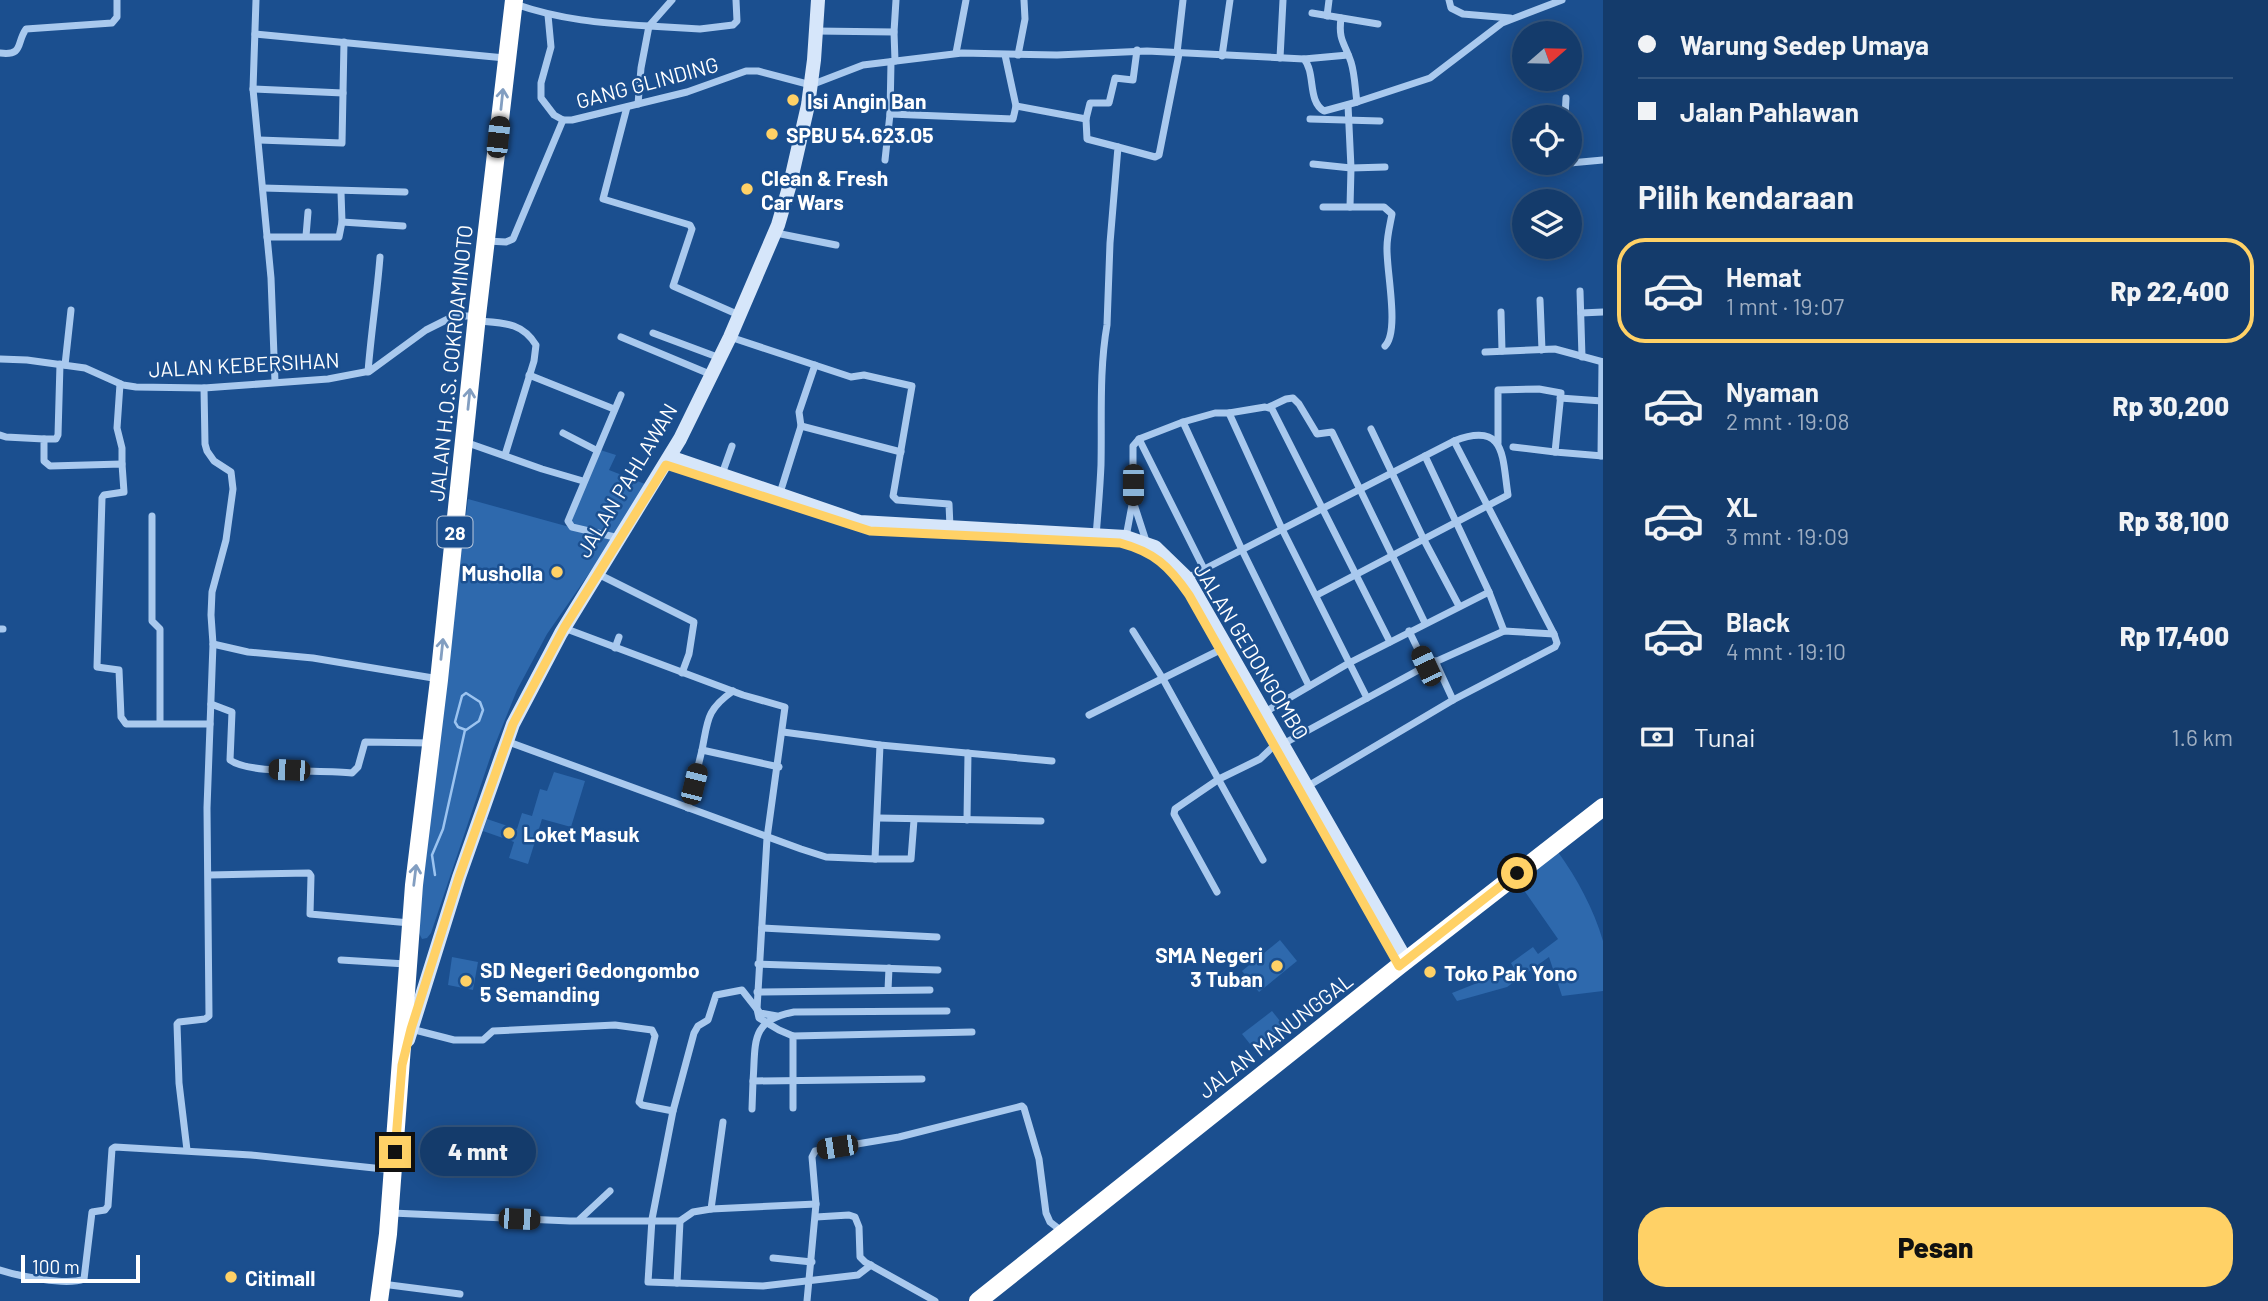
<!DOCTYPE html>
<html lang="id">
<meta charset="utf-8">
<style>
body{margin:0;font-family:Barlow,sans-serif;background:#1d4271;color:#f1f3f6;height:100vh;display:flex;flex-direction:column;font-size:26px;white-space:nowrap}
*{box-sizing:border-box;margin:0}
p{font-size:23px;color:#9dadc1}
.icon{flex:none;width:38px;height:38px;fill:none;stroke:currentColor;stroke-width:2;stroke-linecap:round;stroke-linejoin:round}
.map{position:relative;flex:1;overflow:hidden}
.side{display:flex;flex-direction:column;background:#143b6b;width:665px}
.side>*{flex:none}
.hud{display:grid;align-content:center;height:154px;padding:0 35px;background:#143b6b}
.needle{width:46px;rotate:70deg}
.buttons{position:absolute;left:1512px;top:21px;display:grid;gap:14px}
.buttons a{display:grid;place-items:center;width:70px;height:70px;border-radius:50%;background:#143b6b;box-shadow:0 4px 18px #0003,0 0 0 2px #33557e;font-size:35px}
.scale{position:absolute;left:21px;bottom:18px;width:119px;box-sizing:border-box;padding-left:7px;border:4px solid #fff;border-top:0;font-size:19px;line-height:24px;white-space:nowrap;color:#fff;-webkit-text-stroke:5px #1b4f8f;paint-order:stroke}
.end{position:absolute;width:32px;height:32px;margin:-16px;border:9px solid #ffd166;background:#111;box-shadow:0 0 0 4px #111}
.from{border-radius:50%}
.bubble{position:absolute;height:49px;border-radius:24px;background:#143b6b;box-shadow:0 4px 18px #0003,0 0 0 2px #33557e;font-size:23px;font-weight:800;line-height:49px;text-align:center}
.car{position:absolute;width:21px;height:42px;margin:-21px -10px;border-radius:9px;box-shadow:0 0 5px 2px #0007;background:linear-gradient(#222 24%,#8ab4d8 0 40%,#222 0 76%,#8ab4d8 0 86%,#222 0)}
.hud b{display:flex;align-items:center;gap:24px;height:66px;font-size:26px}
.hud b+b{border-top:2px solid #33557e}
.hud i{width:18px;height:18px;background:#f1f3f6}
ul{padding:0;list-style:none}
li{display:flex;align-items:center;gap:21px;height:105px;margin:0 14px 10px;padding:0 21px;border:4px solid transparent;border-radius:28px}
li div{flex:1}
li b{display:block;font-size:26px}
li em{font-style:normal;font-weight:800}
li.current{border-color:#ffd166}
li>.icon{width:63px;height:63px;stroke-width:1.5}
h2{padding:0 35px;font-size:32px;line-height:84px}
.pay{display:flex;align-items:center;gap:18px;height:77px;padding:0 35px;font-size:26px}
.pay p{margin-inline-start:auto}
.button{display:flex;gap:14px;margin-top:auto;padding:14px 35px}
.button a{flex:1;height:80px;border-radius:28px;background:#ffd166;color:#111;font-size:28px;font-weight:800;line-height:80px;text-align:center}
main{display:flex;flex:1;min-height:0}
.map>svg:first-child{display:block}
</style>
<main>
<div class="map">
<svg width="1603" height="1301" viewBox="0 0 1603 1301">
<rect width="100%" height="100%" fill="#1b4f8f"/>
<g fill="#2e69ad">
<path d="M597 449 616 455 609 470 645 484 615 534 572 525 570 520Z"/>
<path d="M468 499 613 539 547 634 517 690 492 752 431 933 427 938 422 939 418 931 439 735Z"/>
<path d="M554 772 585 781 571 827 542 819 528 864 509 858 514 842 483 831 487 819 517 829 522 813 532 816 540 789 547 791Z"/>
<path d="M1558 852C1578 880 1593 908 1603 941V991L1562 996 1549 957 1507 987 1457 1001 1452 993 1500 974 1503 977 1514 968 1511 963 1533 947 1538 954 1558 939 1519 883Z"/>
<path d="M1280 940 1297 961 1259 992 1242 971Z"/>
<path d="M452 957 478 962 473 990 448 985Z"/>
<path d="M1272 1011 1284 1026 1254 1049 1242 1034Z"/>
</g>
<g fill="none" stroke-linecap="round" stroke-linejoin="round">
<g stroke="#9cc4f0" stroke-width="2.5">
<path d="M466 693 480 702 483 710 479 721 466 730 458 727 455 722 462 696Z"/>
<path d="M435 875 432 855 443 829 465 730"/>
</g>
<g stroke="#a9c9ee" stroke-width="7">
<path d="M256 0 253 89 271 278 275 382"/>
<path d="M1449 0 1451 8 1463 14 1510 18"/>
<path d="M515 4C561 20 601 23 649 26L672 0"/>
<path d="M1312 13 1378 24"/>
<path d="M548 15 551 47 541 83V98L554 115 563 120H572L687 92 746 71H758L811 85 863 65 962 53 1057 55 1147 51 1304 59C1316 73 1307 101 1324 111L1357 102 1430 78 1502 23 1562 0"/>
<path d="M1327 16 1329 0"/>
<path d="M1341 18C1338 41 1345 43 1351 62 1355 75 1355 89 1357 102"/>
<path d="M816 31 894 32 896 0"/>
<path d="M894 32 895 61"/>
<path d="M255 34 505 58"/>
<path d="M0 53C24 56 16 43 26 29L112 23 117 17V0"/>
<path d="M956 53 966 0"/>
<path d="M1177 53 1183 0"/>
<path d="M1018 55 1025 19 1024 0"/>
<path d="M1222 56 1230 0"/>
<path d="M1280 58 1283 0"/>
<path d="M1304 59 1348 55"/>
<path d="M253 89 343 93"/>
<path d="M638 104 641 68 649 26 700 29 733 25 737 21 736 0"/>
<path d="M1348 105 1351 168 1350 207H1384L1392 214C1390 225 1387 236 1387 247 1386 270 1400 331 1385 346"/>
<path d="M1016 106 1086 119 1090 103H1109L1115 78 1133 80 1137 50"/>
<path d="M627 107 603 199 690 225 692 229 673 286 739 315"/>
<path d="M890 114 1013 119 1016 106 1005 55"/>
<path d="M1565 117 1566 98"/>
<path d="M1086 119 1087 139 1118 147 1110 243 1107 325C1099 371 1102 418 1101 465 1100 489 1098 512 1096 536"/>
<path d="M1310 119 1380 121"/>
<path d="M259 140 342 143 344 42"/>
<path d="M1118 147 1155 157 1159 155 1179 54"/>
<path d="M885 160 890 114 891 62"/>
<path d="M1570 163 1603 160"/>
<path d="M1313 164 1351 168 1385 167"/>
<path d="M263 188 405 192"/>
<path d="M1323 207H1350"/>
<path d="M342 222 403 226"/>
<path d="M776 233 836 245"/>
<path d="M306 236 308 212"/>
<path d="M267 237H339L342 222 341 192"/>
<path d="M487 241 506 242 513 239 563 120"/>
<path d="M1580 291 1582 357"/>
<path d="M1540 300 1542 350"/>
<path d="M1501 312 1502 351"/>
<path d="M1581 313 1603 312"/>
<path d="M478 321C503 323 522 322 536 345L534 361 505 455"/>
<path d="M653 333 720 358"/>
<path d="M621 337 712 375"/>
<path d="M730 337 851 377 864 375 912 386 893 496 897 500 949 504 950 527"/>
<path d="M1485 352 1555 349 1603 362"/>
<path d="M0 359 27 360 85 368 123 385 136 387 204 388 328 379 370 371 426 330 454 316H476"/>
<path d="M65 365 71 310"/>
<path d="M368 372C371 333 377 296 380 257"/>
<path d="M529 375 614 409"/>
<path d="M120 384 117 428 122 448V464"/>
<path d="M1560 398 1602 401"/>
<path d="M1269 407 1286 399 1293 398 1299 404 1317 434 1332 432 1425 623"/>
<path d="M1229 413 1282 529 1367 698"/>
<path d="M801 426 901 452"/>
<path d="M1371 429 1424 540 1459 606"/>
<path d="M563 433 596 450"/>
<path d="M0 435 6 437 44 439V461L50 466 122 464 124 492 104 495 102 498 97 667 119 670 121 717 126 724H210"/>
<path d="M44 439H56L58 435 60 364"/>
<path d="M1139 439 1204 569"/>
<path d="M465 442 542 469 583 481"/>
<path d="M1498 443V390L1539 389 1561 393 1555 452 1603 456"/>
<path d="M1513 447 1555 452"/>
<path d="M1425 456 1489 592 1504 631"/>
<path d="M1601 456 1602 362"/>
<path d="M722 474 732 446"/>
<path d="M780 493 801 426 799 412 815 365"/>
<path d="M152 516V621L160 629V723"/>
<path d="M1126 537 1132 505"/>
<path d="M619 538 572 527 568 521 621 395"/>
<path d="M1144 551 1146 541 1133 501V446L1139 439 1183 422"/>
<path d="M598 574 694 622 689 654 682 673"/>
<path d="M1187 578 1454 441C1506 421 1502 456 1508 495L1317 595"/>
<path d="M564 628 743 695 785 707 767 838 757 1009 759 1018 779 1030 793 1036"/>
<path d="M0 629H3"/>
<path d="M1133 631 1163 679 1263 860"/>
<path d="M1409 631 1426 666"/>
<path d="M213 644 248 652 313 658 439 679"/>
<path d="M615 648 619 637"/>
<path d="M1435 661 1453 700"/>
<path d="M1309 686 1242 550 1183 422 1215 413H1229L1265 407 1272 409 1390 642"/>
<path d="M211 704 232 712 230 760C250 775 324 769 352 773L358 767 365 742 431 743"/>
<path d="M1265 712 1349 663 1489 592"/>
<path d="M1089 715 1220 650"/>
<path d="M783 732 880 745 1052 761"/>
<path d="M506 741 801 849 826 857 875 859 880 745"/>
<path d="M1283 744 1426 666 1504 631 1554 634 1454 441"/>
<path d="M702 750C708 720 706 710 733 691"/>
<path d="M1308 786 1453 700 1555 647 1557 643 1554 634"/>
<path d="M688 808 702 750 779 767"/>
<path d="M878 818 1041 821"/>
<path d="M967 820 968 753"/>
<path d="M875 859H911L914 820"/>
<path d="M209 875 309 873 311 876 310 914 410 923"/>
<path d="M1217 892 1174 814 1175 809 1219 779 1260 759 1280 740"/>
<path d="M762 928 937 937"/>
<path d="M341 960 406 964"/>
<path d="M758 964 938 970"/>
<path d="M888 990 889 968"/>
<path d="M757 992 930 990"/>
<path d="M411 1029 454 1040H483L493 1031 615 1025 652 1030 655 1036 639 1102 642 1105 673 1111 694 1033 698 1026 708 1020 716 995 742 990 760 1013 777 1016"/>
<path d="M753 1081C756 1044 749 1020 794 1012L947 1011"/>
<path d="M793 1108V1036L972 1032"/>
<path d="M752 1109 753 1081 922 1079"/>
<path d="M673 1111 652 1219 648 1282 763 1286 858 1275 871 1265"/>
<path d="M187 1150 179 1083 177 1024 179 1022 205 1019 209 1016 207 808 213 644 211 615 212 592 226 540 233 489 231 472 214 461 207 451 205 444 204 388"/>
<path d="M711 1209 723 1122"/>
<path d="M392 1213 570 1221H680L693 1212 711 1209 816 1204 812 1157 815 1151 899 1137 1022 1106 1024 1108 1039 1159 1046 1213 1050 1222 1063 1232"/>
<path d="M816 1217 849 1215 855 1217 859 1227 860 1257 865 1262 935 1301"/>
<path d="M580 1219 610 1191"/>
<path d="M773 1258 812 1262"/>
<path d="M0 1270C19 1276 66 1286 84 1279L92 1212 105 1210 108 1206 112 1149 115 1147 251 1155 393 1170"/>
<path d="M677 1283 680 1221"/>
<path d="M382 1284 460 1294"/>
<path d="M807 1301 816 1204"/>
</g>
<g stroke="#d6e6fa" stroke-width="14">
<path d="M670 457 860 522 1126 537 1155 547 1187 578 1406 960"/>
<path d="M408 1040 459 877 513 724 561 633 680 439 730 337 778 225 790 184 808 105 814 60 818 0"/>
</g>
<g stroke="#fff" stroke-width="18">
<path d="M379 1301 388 1234 414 885 439 680 477 316 514 0"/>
<path d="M978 1301 1399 966 1603 807"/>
</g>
</g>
<defs><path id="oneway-shaft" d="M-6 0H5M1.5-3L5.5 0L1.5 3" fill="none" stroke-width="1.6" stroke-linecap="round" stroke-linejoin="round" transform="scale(1.75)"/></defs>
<g stroke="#829ec1">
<use href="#oneway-shaft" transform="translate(502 99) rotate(-84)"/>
<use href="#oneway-shaft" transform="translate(469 399) rotate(-84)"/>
<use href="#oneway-shaft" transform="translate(442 649) rotate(-84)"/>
<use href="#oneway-shaft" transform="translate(415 875) rotate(-83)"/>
</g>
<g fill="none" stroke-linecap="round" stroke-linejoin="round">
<path stroke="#ffd166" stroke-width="9" d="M395 1152 402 1065 411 1029 459 877 513 724 564 628 666 465 870 531 1120 543C1154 552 1169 566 1189 595L1399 966 1517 873"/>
</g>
<g fill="#ffd166" stroke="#1b4f8f" stroke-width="2.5">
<circle cx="793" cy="100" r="7"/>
<circle cx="772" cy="134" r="7"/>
<circle cx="747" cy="189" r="7"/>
<circle cx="557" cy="572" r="7"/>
<circle cx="509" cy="833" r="7"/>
<circle cx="1277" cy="966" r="7"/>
<circle cx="1430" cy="972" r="7"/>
<circle cx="466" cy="981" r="7"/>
<circle cx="231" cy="1277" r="7"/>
</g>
<g text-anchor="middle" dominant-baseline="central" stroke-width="5" stroke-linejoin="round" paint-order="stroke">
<rect fill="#1b4f8f" stroke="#bbcadd" stroke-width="2" x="437.5" y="516.5" width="35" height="31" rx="5"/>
<g font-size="19" font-weight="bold" fill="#fff">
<text x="455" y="532">28</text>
</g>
<g font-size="21" fill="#fff" stroke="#1b4f8f">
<text transform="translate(647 82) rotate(-15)">GANG GLINDING</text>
<text transform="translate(450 363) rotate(-84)">JALAN H.O.S. COKROAMINOTO</text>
<text transform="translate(244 364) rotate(-3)">JALAN KEBERSIHAN</text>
<text transform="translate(626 480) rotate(-59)">JALAN PAHLAWAN</text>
<text transform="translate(1252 651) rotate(59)">JALAN GEDONGOMBO</text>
<text transform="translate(1275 1035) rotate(-38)">JALAN MANUNGGAL</text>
</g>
<g font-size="21" font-weight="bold" fill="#fff" stroke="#1b4f8f" text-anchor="start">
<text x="807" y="100">Isi Angin Ban</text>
<text x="786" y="134">SPBU 54.623.05</text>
<text x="761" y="177">Clean &amp; Fresh<tspan x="761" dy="24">Car Wars</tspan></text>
<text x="543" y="572" text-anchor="end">Musholla</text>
<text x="523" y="833">Loket Masuk</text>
<text x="1263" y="954" text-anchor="end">SMA Negeri<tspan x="1263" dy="24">3 Tuban</tspan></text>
<text x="480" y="969">SD Negeri Gedongombo<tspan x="480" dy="24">5 Semanding</tspan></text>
<text x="1444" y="972">Toko Pak Yono</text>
<text x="245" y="1277">Citimall</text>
</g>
</g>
</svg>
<div class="buttons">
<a><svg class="needle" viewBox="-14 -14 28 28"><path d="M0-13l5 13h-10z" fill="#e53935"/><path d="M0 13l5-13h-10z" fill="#9dadc1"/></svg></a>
<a><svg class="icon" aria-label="locate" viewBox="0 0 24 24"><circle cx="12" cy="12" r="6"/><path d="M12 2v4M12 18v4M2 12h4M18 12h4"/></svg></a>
<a><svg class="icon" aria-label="layers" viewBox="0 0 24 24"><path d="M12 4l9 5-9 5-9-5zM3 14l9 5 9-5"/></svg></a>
</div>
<div class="scale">100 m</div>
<i class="end from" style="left:1517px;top:873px"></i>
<i class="end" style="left:395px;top:1152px"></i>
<div class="bubble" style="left:420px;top:1127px;width:116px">4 mnt</div>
<i class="car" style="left:498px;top:137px;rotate:6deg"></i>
<i class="car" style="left:1133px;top:485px;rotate:180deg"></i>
<i class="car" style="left:1426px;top:666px;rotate:335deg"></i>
<i class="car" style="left:289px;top:770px;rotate:272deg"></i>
<i class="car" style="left:694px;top:784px;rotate:14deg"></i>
<i class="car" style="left:837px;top:1147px;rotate:261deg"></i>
<i class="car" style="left:519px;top:1219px;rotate:92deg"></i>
</div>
<section class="side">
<div class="hud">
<b><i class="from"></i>Warung Sedep Umaya</b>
<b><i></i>Jalan Pahlawan</b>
</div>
<h2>Pilih kendaraan</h2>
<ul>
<li class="current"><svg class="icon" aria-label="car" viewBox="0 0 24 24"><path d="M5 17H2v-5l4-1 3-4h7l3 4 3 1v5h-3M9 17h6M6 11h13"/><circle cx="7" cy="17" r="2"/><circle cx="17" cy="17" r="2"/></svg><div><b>Hemat</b><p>1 mnt · 19:07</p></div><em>Rp 22,400</em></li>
<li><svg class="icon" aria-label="car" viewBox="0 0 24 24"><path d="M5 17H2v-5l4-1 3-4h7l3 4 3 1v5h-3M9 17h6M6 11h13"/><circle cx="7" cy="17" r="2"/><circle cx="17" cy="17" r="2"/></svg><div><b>Nyaman</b><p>2 mnt · 19:08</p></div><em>Rp 30,200</em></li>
<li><svg class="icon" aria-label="car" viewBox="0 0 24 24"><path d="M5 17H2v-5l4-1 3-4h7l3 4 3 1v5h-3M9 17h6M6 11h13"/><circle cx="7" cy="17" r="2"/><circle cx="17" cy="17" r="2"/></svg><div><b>XL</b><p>3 mnt · 19:09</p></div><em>Rp 38,100</em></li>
<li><svg class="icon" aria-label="car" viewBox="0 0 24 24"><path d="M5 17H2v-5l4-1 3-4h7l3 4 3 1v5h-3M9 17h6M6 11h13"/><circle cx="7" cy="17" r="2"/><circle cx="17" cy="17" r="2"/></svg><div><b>Black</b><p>4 mnt · 19:10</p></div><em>Rp 17,400</em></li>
</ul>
<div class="pay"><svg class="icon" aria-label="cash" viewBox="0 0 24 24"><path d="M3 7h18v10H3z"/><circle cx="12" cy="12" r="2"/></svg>Tunai<p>1.6 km</p></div>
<div class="button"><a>Pesan</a></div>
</section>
</main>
